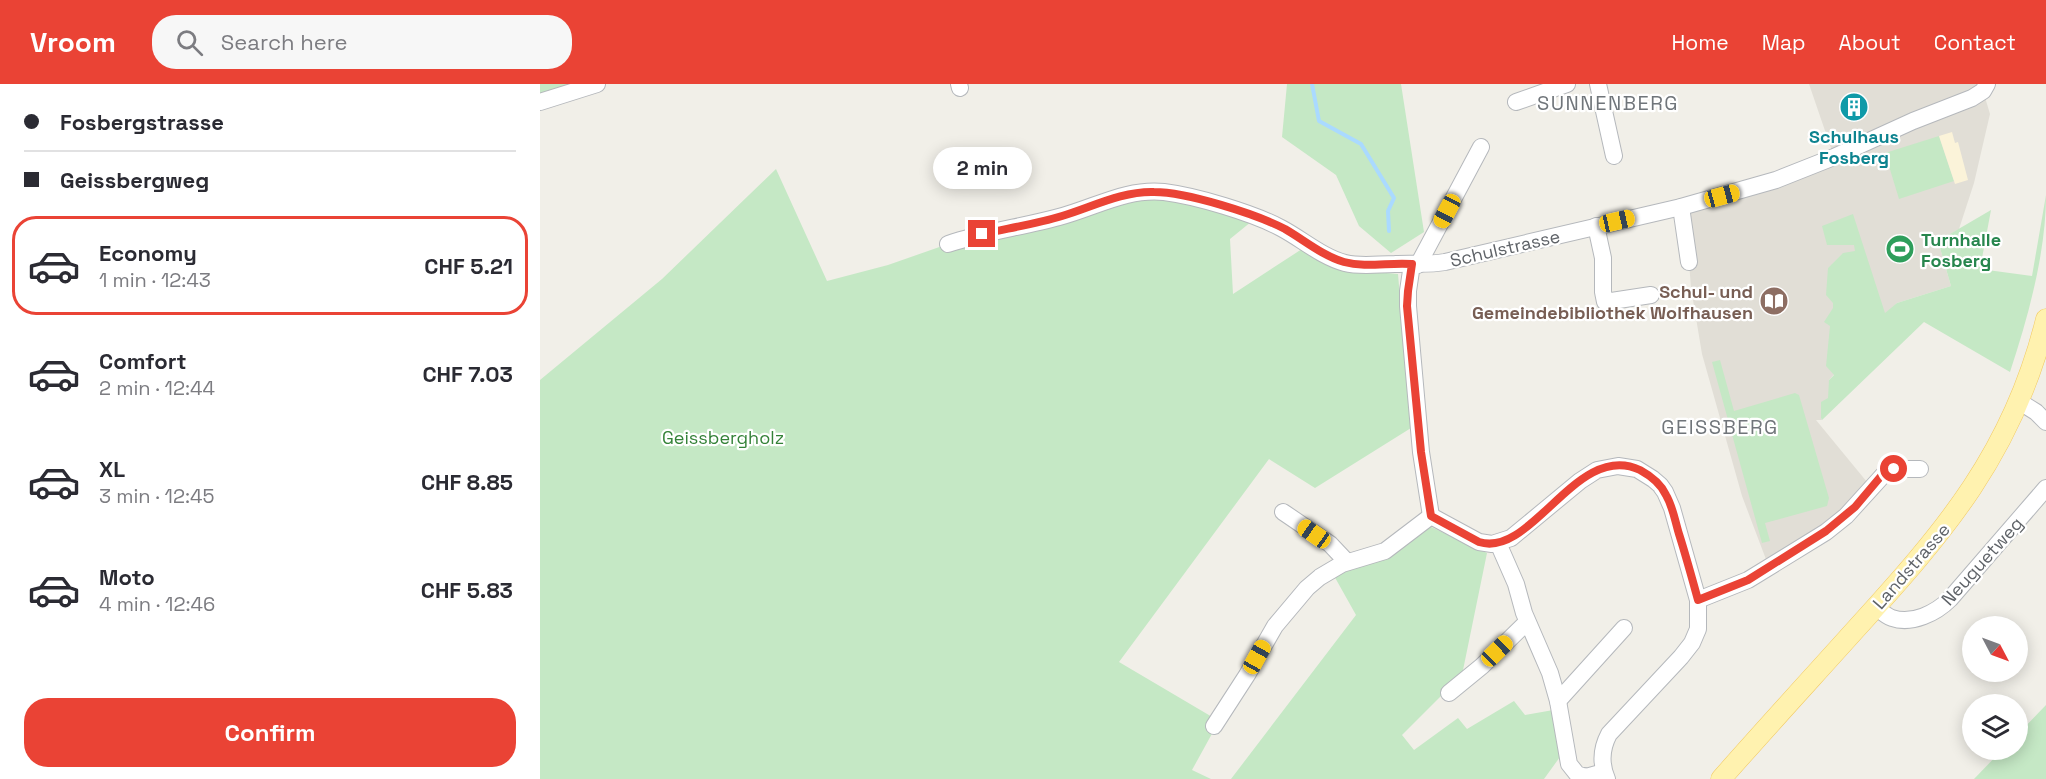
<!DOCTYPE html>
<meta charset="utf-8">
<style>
body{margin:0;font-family:"Space Grotesk",sans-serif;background:#f7f7f7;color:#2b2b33;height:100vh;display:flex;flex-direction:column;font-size:22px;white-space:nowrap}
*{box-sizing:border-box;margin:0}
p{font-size:20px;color:#7c7c81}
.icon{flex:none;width:33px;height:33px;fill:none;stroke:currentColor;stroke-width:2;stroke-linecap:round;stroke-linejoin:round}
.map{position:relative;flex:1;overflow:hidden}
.side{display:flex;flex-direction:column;background:#fff;width:540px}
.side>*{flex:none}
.banner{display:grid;align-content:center;height:132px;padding:0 24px;background:#fff}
.needle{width:39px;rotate:131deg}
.controls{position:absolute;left:1422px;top:532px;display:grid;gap:12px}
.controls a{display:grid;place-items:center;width:66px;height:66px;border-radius:50%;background:#fff;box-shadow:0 3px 15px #0003;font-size:30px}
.end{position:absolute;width:27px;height:27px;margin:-14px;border:8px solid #ea4335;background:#fff;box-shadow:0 0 0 3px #fff}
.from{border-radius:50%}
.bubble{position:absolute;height:42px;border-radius:21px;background:#fff;box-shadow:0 3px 15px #0003;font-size:20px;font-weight:600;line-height:42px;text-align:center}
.car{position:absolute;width:18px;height:36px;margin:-18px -9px;border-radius:8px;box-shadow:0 0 4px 2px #0007;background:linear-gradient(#f5c518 24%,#345 0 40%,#f5c518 0 76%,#345 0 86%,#f5c518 0)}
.banner b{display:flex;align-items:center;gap:21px;height:57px;font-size:22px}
.banner b+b{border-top:2px solid #e1e1e2}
.banner i{width:15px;height:15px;background:#2b2b33}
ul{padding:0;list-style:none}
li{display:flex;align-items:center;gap:18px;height:99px;margin:0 12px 9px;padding:0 12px;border:3px solid transparent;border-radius:24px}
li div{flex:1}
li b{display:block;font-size:22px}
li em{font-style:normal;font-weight:600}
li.on{border-color:#ea4335}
li>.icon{width:54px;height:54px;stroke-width:1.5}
.primary-button{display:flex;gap:12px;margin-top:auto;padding:12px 24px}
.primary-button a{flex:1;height:69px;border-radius:24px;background:#ea4335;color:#fff;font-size:24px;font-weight:600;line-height:69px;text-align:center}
header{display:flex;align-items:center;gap:36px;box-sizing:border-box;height:84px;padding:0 30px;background:#ea4335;color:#fff}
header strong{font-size:28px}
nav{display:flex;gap:33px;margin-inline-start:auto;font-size:21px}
.search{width:420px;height:54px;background:#f7f7f7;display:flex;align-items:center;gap:15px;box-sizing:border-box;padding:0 21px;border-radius:24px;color:#7c7c81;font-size:22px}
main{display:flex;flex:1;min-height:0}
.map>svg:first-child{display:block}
</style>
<header>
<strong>Vroom</strong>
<div class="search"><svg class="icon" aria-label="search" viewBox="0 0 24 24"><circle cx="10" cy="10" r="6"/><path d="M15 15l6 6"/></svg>Search here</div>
<nav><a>Home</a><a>Map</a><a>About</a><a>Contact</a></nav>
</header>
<main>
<section class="side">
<div class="banner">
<b><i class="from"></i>Fosbergstrasse</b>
<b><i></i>Geissbergweg</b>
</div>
<ul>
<li class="on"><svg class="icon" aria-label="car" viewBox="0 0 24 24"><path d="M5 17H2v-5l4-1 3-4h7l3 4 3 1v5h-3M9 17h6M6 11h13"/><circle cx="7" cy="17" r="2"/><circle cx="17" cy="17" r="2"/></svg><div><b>Economy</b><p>1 min · 12:43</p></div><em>CHF 5.21</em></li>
<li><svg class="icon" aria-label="car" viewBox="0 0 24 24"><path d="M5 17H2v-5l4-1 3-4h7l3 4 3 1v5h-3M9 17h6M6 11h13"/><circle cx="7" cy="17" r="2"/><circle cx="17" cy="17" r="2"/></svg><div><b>Comfort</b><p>2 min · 12:44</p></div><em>CHF 7.03</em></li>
<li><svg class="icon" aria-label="car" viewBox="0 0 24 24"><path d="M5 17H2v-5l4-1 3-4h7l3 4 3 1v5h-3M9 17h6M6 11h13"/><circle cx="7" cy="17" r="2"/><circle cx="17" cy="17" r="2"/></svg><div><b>XL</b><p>3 min · 12:45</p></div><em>CHF 8.85</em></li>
<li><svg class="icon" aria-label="car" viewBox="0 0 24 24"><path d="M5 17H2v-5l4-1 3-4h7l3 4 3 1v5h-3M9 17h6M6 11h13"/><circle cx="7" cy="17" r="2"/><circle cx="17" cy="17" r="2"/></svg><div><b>Moto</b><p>4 min · 12:46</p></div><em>CHF 5.83</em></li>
</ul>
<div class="primary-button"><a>Confirm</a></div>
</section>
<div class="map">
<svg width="1506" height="695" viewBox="0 0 1506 695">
<rect width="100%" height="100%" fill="#f1efe8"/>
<path fill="#e1ded6" d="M1269 0H1441L1450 30 1434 99 1419 145 1398 157 1411 202 1357 219 1289 296V314L1281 334 1282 336H1276L1327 398 1311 418 1288 437 1227 478 1202 412 1162 270 1151 204 1149 178 1142 128 1294 73Z"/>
<g fill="#c5e8c5">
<path d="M0 0H57L0 18Z"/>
<path d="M747 0H861L884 148 851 169 819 142 796 91 742 53Z"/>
<path d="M1399 52 1414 97 1359 115 1345 69Z"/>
<path d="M236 85 287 197 348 181 408 160 594 109 717 133 690 155 693 210 765 163 800 185 858 190 871 344 775 404 729 375 579 578 679 637 652 686 671 695H0V296L122 195Z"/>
<path d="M1506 111C1506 169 1488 233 1470 288L1384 238 1282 336 1281 334V318L1288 314 1289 296 1294 291 1286 282 1290 242 1284 238 1293 224V219L1286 211 1288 184 1303 169 1315 167 1314 161H1287L1282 142 1313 130 1345 229 1357 219 1411 202 1398 157 1451 126 1440 185 1492 192Z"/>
<path d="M1180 276 1194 327 1255 309 1259 311 1289 414 1287 422 1225 439 1230 457 1222 459 1172 278Z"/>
<path d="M889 442 947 469 922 591 862 651 874 666 918 634 927 645 974 617 985 631 1019 625 1025 666 1004 695H691L816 531 793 490Z"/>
<path d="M1506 621V695H1434L1462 666H1478V650Z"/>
</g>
<path fill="#fbf3d9" d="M1412 48 1415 59 1418 58 1428 96 1415 100 1399 52Z"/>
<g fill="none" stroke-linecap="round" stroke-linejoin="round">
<path stroke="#aadaff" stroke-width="4" d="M772 0 779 37 821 60 854 114 848 127 849 147"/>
<g stroke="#b5b8bc" stroke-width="18">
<g id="minor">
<path d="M419 0 420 4"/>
<path d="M1058 0 1074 72"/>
<path d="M0 18 57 0"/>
<path d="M976 18 1027 0"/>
<path d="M1141 123 1149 178"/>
<path d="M1056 142 1063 174V208L1065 218 1111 211"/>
<path d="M408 160C444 148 482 143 519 133 554 124 586 104 624 108 656 112 713 129 741 144 762 155 782 173 805 179 821 183 838 180 855 180 872 179 888 181 905 178L1141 123 1236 96 1294 73 1373 37 1432 14 1443 7 1447 0"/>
<path d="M872 180 868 207V222L881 368 891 432"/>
<path d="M878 181 941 63"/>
<path d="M1480 318 1496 328 1506 338"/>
<path d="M743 428 790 460 807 478"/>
<path d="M891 432 939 458 952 460 971 454 1040 397 1057 386 1078 382 1097 385 1113 395 1120 401 1125 408 1132 424 1158 516V545L1152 559 1141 573 1069 650C1061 665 1060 679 1067 695"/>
<path d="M958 459 976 500 984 529 1010 589 1018 617 1029 680 1037 690 1046 693 1064 688"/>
<path d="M1158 516 1208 496 1286 448 1306 432 1346 388 1354 385H1380"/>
<path d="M1336 523C1341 527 1346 532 1352 534 1372 541 1396 529 1410 515L1506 404"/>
<path d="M909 609 942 582 987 538"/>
<path d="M1018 617 1084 544"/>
<path d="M674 642 707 591 735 542 767 504 780 493 802 480 845 467 891 432"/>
</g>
</g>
<g stroke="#f2c960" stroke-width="21">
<path id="major" d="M1181 695C1225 645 1270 596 1315 546 1405 447 1473 369 1506 235"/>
</g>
<use href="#minor" stroke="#fff" stroke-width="16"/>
<use href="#major" stroke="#fff2af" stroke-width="20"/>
</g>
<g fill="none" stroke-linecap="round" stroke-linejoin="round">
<path stroke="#ea4335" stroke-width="8" d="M442 150C469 144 496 140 522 132 552 123 582 107 614 108 647 108 716 130 745 145 764 156 783 172 804 178 826 184 850 178 872 180L868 207 867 222 881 368 891 432 939 458C992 475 1037 356 1100 386 1111 392 1121 400 1126 411 1133 423 1135 437 1139 450 1146 472 1152 494 1158 516L1208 496 1286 447 1315 423 1342 391 1354 385"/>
</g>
<defs>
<g id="building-disc" transform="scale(1.5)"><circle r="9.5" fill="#0f9aa8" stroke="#fff"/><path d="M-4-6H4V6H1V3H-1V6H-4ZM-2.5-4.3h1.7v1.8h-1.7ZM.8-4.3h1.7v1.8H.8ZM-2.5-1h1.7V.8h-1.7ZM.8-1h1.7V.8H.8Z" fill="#fff"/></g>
<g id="stadium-disc" transform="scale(1.5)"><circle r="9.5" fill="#2e9e5b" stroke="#fff"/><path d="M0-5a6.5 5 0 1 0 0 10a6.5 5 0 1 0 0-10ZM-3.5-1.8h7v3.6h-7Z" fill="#fff"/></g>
<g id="library-disc" transform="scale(1.5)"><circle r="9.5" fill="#8d6e63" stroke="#fff"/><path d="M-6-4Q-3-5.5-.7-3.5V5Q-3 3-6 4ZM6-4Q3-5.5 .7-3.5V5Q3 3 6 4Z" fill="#fff"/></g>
</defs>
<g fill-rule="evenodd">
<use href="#building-disc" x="1314" y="23"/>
<use href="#stadium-disc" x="1360" y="165"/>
<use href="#library-disc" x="1234" y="217"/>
</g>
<g text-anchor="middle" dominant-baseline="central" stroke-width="4.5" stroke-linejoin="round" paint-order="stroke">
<g font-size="18" font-weight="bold" fill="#0d838f" stroke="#fff">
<text x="1314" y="52">Schulhaus<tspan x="1314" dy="21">Fosberg</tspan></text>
</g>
<g font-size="18" font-weight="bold" fill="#27864d" stroke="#fff" text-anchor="start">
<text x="1381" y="155">Turnhalle<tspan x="1381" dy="21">Fosberg</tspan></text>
</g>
<g font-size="18" fill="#5f6368" stroke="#fff">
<text transform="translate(965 164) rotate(-13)">Schulstrasse</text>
<text transform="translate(1442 477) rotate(-48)">Neuguetweg</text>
<text transform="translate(1371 482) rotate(-49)">Landstrasse</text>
</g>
<g font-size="18" font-weight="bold" fill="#785e54" stroke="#fff" text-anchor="end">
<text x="1213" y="207">Schul- und<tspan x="1213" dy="21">Gemeindebibliothek Wolfhausen</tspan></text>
</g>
<g font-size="18" fill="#348238" stroke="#fff">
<text x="183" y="353">Geissbergholz</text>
</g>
<g font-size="20" letter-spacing="1.5" fill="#70757a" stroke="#fff">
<text x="1068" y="19">SUNNENBERG</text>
<text x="1180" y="343">GEISSBERG</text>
</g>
</g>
</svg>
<div class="controls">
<a><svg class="needle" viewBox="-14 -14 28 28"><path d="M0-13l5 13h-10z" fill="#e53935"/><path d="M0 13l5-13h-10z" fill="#7c7c81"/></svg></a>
<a><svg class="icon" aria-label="layers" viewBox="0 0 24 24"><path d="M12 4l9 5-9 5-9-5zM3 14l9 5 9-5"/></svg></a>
</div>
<i class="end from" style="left:1354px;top:385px"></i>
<i class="end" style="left:442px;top:150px"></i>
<div class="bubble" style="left:393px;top:63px;width:99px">2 min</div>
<i class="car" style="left:1182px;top:112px;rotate:75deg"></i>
<i class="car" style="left:907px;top:127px;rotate:208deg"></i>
<i class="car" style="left:1077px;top:137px;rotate:77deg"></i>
<i class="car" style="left:774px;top:450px;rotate:305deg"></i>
<i class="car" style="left:957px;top:567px;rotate:46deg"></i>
<i class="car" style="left:717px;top:573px;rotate:29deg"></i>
</div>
</main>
